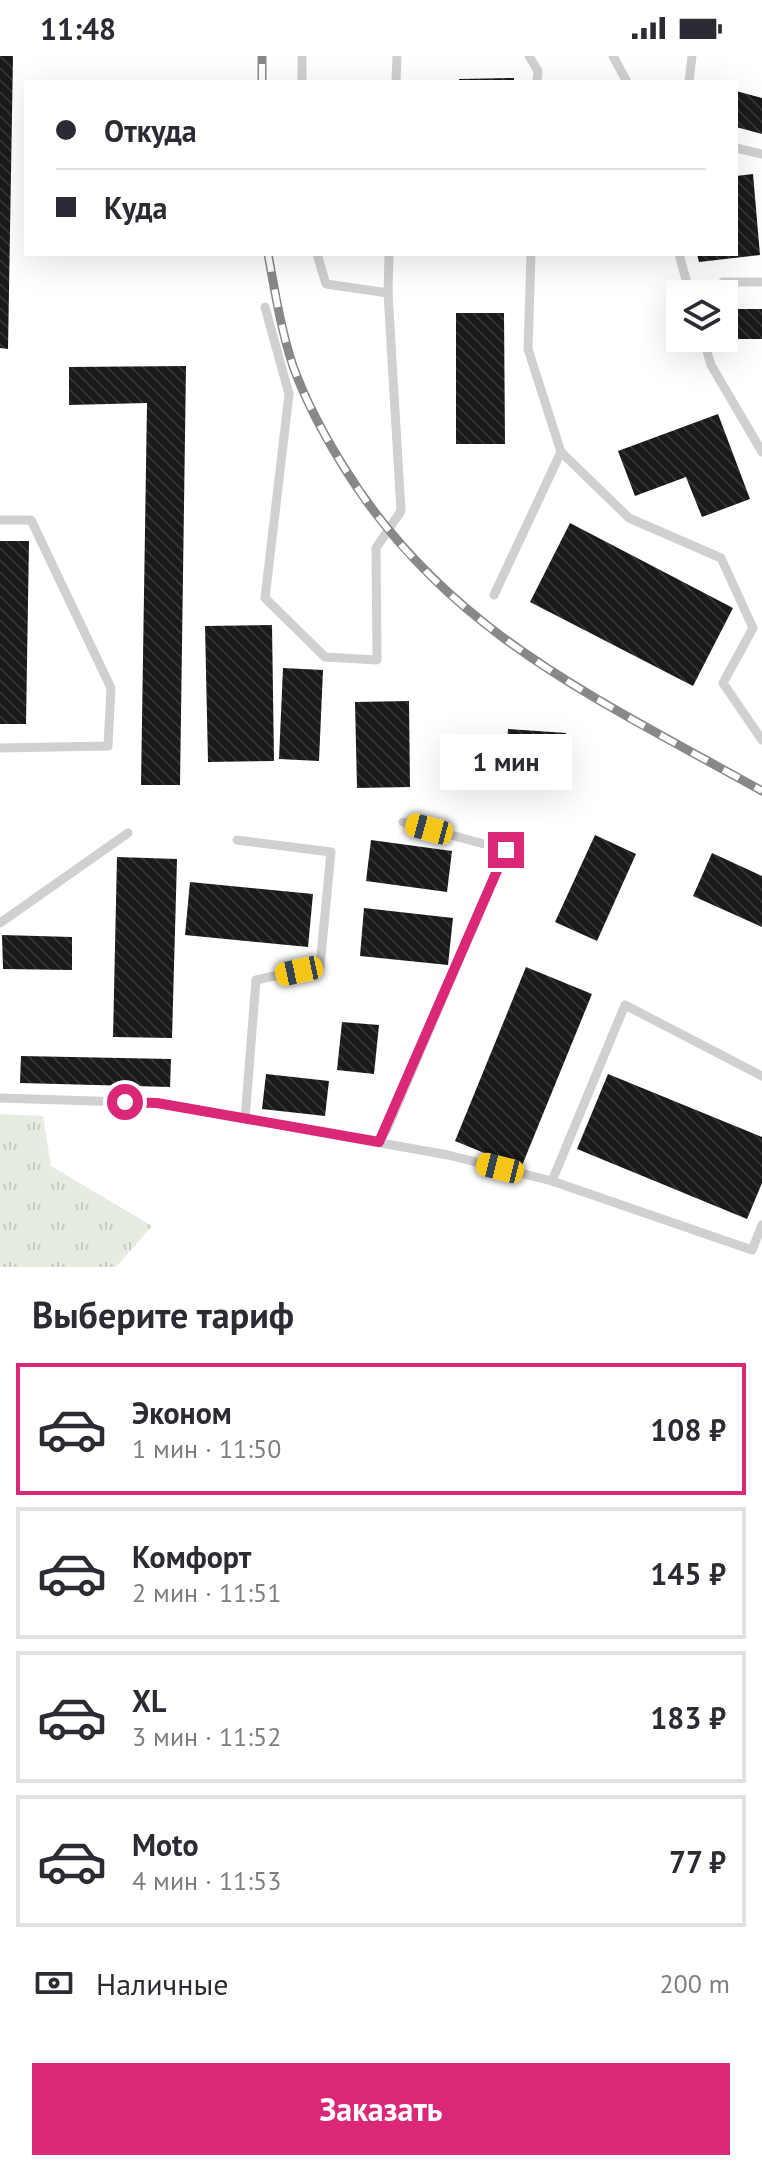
<!DOCTYPE html>
<html lang="ru">
<meta charset="utf-8">
<style>
body{margin:0;font-family:"PT Sans",sans-serif;background:#f2f2f3;color:#2b2b33;height:100vh;display:flex;flex-direction:column;font-size:30px;white-space:nowrap}
*{box-sizing:border-box;margin:0}
p{font-size:26px;color:#7c7c81}
.icon{flex:none;width:44px;height:44px;fill:none;stroke:currentColor;stroke-width:2;stroke-linecap:round;stroke-linejoin:round}
.map{position:relative;height:1211px;overflow:hidden}
.details{display:flex;flex-direction:column;background:#fff;flex:1}
.details>*{flex:none}
.banner{position:absolute;left:24px;top:24px;width:714px;height:176px;border-radius:0px;box-shadow:0 8px 32px #0002;display:grid;align-content:center;height:176px;padding:0 32px;background:#fff}
.controls{position:absolute;left:666px;top:224px;display:grid;gap:16px}
.controls a{display:grid;place-items:center;width:72px;height:72px;border-radius:0px;background:#fff;box-shadow:0 8px 32px #0002;font-size:40px}
.end{position:absolute;width:36px;height:36px;margin:-18px;border:10px solid #db2777;background:#fff;box-shadow:0 0 0 4px #fff}
.from{border-radius:50%}
.bubble{position:absolute;height:56px;border-radius:0px;background:#fff;box-shadow:0 8px 32px #0002;font-size:26px;font-weight:800;line-height:56px;text-align:center}
.car{position:absolute;width:24px;height:48px;margin:-24px -12px;border-radius:10px;box-shadow:0 0 6px 2px #0007;background:linear-gradient(#f5c518 24%,#345 0 40%,#f5c518 0 76%,#345 0 86%,#f5c518 0)}
.banner b{display:flex;align-items:center;gap:28px;height:76px;font-size:30px}
.banner b+b{border-top:2px solid #e1e1e2}
.banner i{width:20px;height:20px;background:#2b2b33}
ul{padding:0;list-style:none}
li{display:flex;align-items:center;gap:24px;height:132px;margin:0 16px 12px;padding:0 16px;border:4px solid #e1e1e2;border-radius:0px}
li div{flex:1}
li b{display:block;font-size:30px}
li em{font-style:normal;font-weight:800}
li.current{border-color:#db2777}
li>.icon{width:72px;height:72px;stroke-width:1.5}
h2{padding:0 32px;font-size:36px;line-height:96px}
.pay{display:flex;align-items:center;gap:20px;height:88px;padding:0 32px;font-size:30px}
.pay p{margin-inline-start:auto}
.cta{display:flex;gap:16px;margin-top:auto;padding:16px 32px}
.cta a{flex:1;height:92px;border-radius:0px;background:#db2777;color:#fff;font-size:32px;font-weight:800;line-height:92px;text-align:center}
.status{display:flex;justify-content:space-between;align-items:center;height:56px;padding:0 40px;background:#fff;direction:ltr}
.status svg{height:22px;fill:currentColor}
.map>svg:first-child{display:block}
</style>
<div class="status"><b>11:48</b><svg viewBox="0 0 49 12"><path d="M0 12V9h3v3zM5 12V6h3v6zM10 12V3h3v9zM15 12V0h3v12zM26 1h20v11H26zM47 4h2v5h-2z"/></svg></div>
<div class="map">
<svg width="762" height="1211" viewBox="0 0 762 1211">
<defs>
<pattern id="grass-tufts" width="24" height="20" patternUnits="userSpaceOnUse" patternTransform="scale(2)"><rect width="24" height="20" fill="#e6ecdf"/><path d="M3 7l-1-3M5 7V3M7 7l1-3M15 17l-1-3M17 17v-4M19 17l1-3" fill="none" stroke="#c6cbc0"/></pattern>
<pattern id="building-back-hatch" width="6" height="6" patternUnits="userSpaceOnUse" patternTransform="scale(2)"><rect width="6" height="6" fill="#1a1a1a"/><path d="M-1 5l2 2M0 0l6 6M5-1l2 2" fill="none" stroke="#333"/></pattern>
</defs>
<rect width="100%" height="100%" fill="#fff"/>
<path fill="url(#grass-tufts)" d="M0 1058 43 1060 51 1110 152 1170 116 1211H0Z"/>
<g fill="url(#building-back-hatch)">
<path d="M0 0H13L8 293 0 292Z"/>
<path d="M514 22V26H459V23Z"/>
<path d="M736 35 762 42V78L736 71Z"/>
<path d="M753 118 760 199 699 206 697 198H736V120Z"/>
<rect x="724" y="253" width="38" height="30"/>
<path d="M456 257H504L505 388H456Z"/>
<path d="M186 310 180 729H141L147 347 69 349V311Z"/>
<path d="M718 358 750 443 702 461 686 421 635 440 618 395Z"/>
<path d="M570 467 733 552 693 630 530 546Z"/>
<path d="M0 485H29L26 668H0Z"/>
<path d="M272 569 274 705 208 706 205 570Z"/>
<path d="M283 612 323 614 319 705 279 703Z"/>
<path d="M409 645 410 731 357 732 355 646Z"/>
<path d="M508 673 566 677 564 718 505 714Z"/>
<path d="M595 779 636 798 597 885 555 866Z"/>
<path d="M371 784 452 795 447 836 366 825Z"/>
<path d="M712 797 762 820V871L693 840Z"/>
<path d="M117 801 177 803 172 982 113 981Z"/>
<path d="M190 826 313 838 308 891 185 879Z"/>
<path d="M364 852 453 862 448 909 360 900Z"/>
<path d="M2 879 72 881V914L3 913Z"/>
<path d="M526 911 592 938 521 1112 455 1085Z"/>
<path d="M342 966 379 969 374 1018 337 1014Z"/>
<path d="M21 1000 171 1003 170 1031 20 1027Z"/>
<path d="M266 1018 329 1025 325 1060 262 1053Z"/>
<path d="M608 1018 762 1081V1127L747 1163 577 1093Z"/>
</g>
<g fill="none" stroke-linecap="round" stroke-linejoin="round">
<g stroke="#d0d0d0" stroke-width="9">
<path d="M302 0V26"/>
<path d="M529 0 538 15 537 26"/>
<path d="M613 0 627 26"/>
<path d="M396 26 397 0"/>
<path d="M689 26 692 0"/>
<path d="M736 92 762 98"/>
<path d="M317 198 326 228 388 237"/>
<path d="M531 198 528 293 561 396 629 462 721 502 753 572 723 627 762 684"/>
<path d="M679 198 690 238"/>
<path d="M723 226H762"/>
<path d="M265 251 289 338 265 542 325 601 377 604 376 492 401 455 388 237 389 198"/>
<path d="M703 282 711 309 762 396"/>
<path d="M0 464H31L111 632 108 690 0 692"/>
<path d="M494 539 561 396"/>
<path d="M237 784 331 796 320 910 256 924 245 1063"/>
<path d="M0 867 128 777"/>
<path d="M0 1042 157 1047 448 1099 552 1125 752 1194 762 1169"/>
<path d="M379 1086 387 1073 506 794 403 766"/>
<path d="M552 1125 625 949 762 1020"/>
</g>
<g stroke="#888" stroke-width="9">
<g id="rail">
<path d="M262 26V0"/>
<path d="M268 198C275 236 281 274 293 310 306 346 325 381 345 413 447 577 600 644 762 735"/>
</g>
</g>
<use href="#rail" stroke="#fff" stroke-width="6" stroke-dasharray="18" stroke-linecap="butt"/>
</g>
<g fill="none" stroke-linecap="round" stroke-linejoin="round">
<path stroke="#db2777" stroke-width="10" d="M125 1046 157 1047 379 1086 506 794"/>
</g>
</svg>
<div class="controls">
<a><svg class="icon" aria-label="layers" viewBox="0 0 24 24"><path d="M12 4l9 5-9 5-9-5zM3 14l9 5 9-5"/></svg></a>
</div>
<i class="end from" style="left:125px;top:1046px"></i>
<i class="end" style="left:506px;top:794px"></i>
<div class="bubble" style="left:440px;top:678px;width:132px">1 мин</div>
<i class="car" style="left:429px;top:773px;rotate:285deg"></i>
<i class="car" style="left:299px;top:915px;rotate:258deg"></i>
<i class="car" style="left:500px;top:1112px;rotate:284deg"></i>
<div class="banner">
<b><i class="from"></i>Откуда</b>
<b><i></i>Куда</b>
</div>
</div>
<section class="details">
<h2>Выберите тариф</h2>
<ul>
<li class="current"><svg class="icon" aria-label="car" viewBox="0 0 24 24"><path d="M5 17H2v-5l4-1 3-4h7l3 4 3 1v5h-3M9 17h6M6 11h13"/><circle cx="7" cy="17" r="2"/><circle cx="17" cy="17" r="2"/></svg><div><b>Эконом</b><p>1 мин · 11:50</p></div><em>108 ₽</em></li>
<li><svg class="icon" aria-label="car" viewBox="0 0 24 24"><path d="M5 17H2v-5l4-1 3-4h7l3 4 3 1v5h-3M9 17h6M6 11h13"/><circle cx="7" cy="17" r="2"/><circle cx="17" cy="17" r="2"/></svg><div><b>Комфорт</b><p>2 мин · 11:51</p></div><em>145 ₽</em></li>
<li><svg class="icon" aria-label="car" viewBox="0 0 24 24"><path d="M5 17H2v-5l4-1 3-4h7l3 4 3 1v5h-3M9 17h6M6 11h13"/><circle cx="7" cy="17" r="2"/><circle cx="17" cy="17" r="2"/></svg><div><b>XL</b><p>3 мин · 11:52</p></div><em>183 ₽</em></li>
<li><svg class="icon" aria-label="car" viewBox="0 0 24 24"><path d="M5 17H2v-5l4-1 3-4h7l3 4 3 1v5h-3M9 17h6M6 11h13"/><circle cx="7" cy="17" r="2"/><circle cx="17" cy="17" r="2"/></svg><div><b>Moto</b><p>4 мин · 11:53</p></div><em>77 ₽</em></li>
</ul>
<div class="pay"><svg class="icon" aria-label="cash" viewBox="0 0 24 24"><path d="M3 7h18v10H3z"/><circle cx="12" cy="12" r="2"/></svg>Наличные<p>200 m</p></div>
<div class="cta"><a>Заказать</a></div>
</section>
